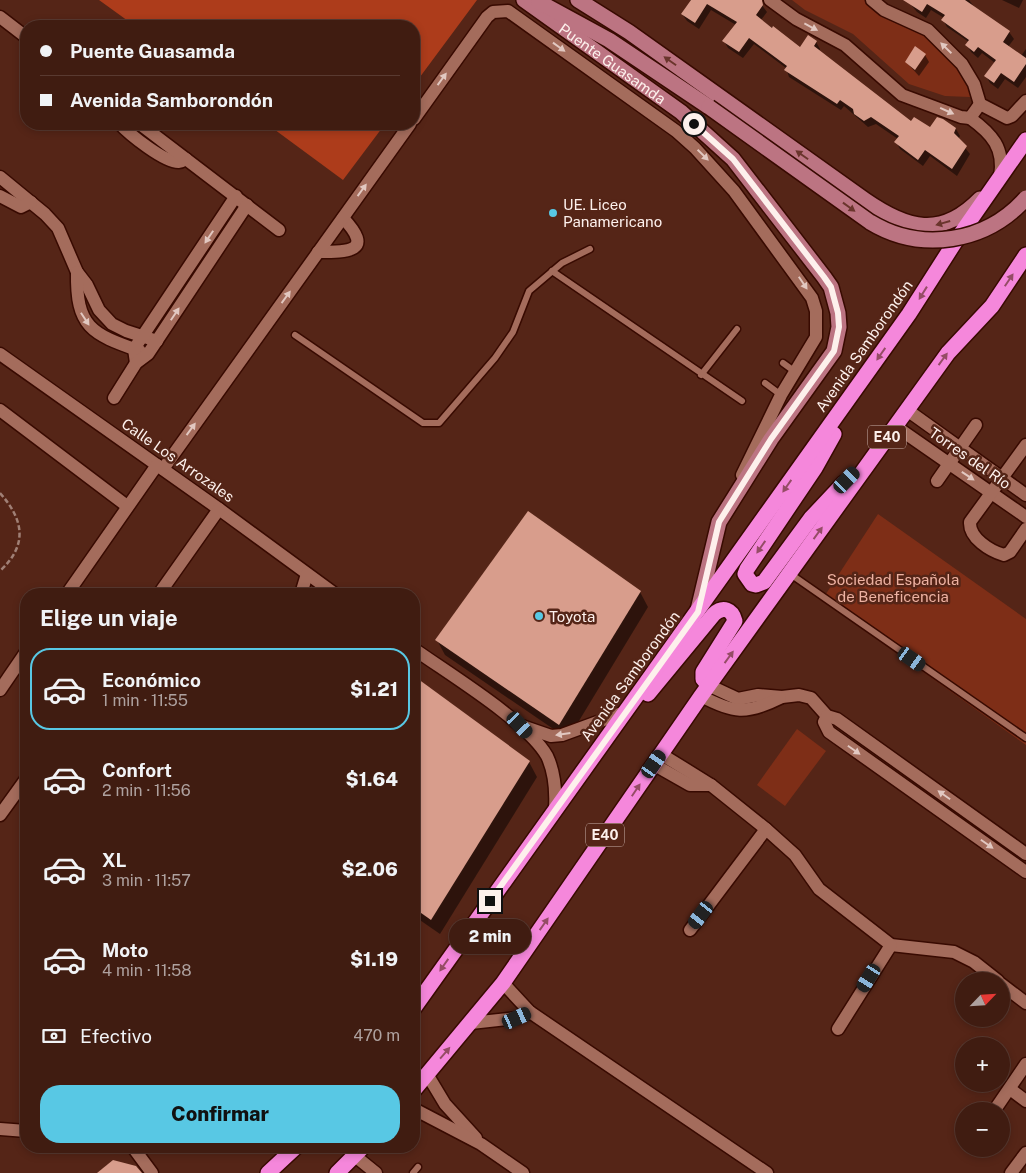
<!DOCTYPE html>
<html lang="es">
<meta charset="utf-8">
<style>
body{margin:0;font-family:"Public Sans",sans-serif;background:#47251a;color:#f1f3f6;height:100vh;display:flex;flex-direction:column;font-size:19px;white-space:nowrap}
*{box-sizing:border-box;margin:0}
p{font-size:16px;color:#aea19f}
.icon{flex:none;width:28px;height:28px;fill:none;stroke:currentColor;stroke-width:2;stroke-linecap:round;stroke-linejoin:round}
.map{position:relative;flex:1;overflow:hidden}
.details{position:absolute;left:20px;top:588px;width:400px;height:565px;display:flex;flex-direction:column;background:#401c11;border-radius:20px;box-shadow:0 2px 8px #0003,0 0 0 1px #593a31}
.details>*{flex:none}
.top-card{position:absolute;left:20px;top:20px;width:400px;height:110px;border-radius:20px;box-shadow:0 2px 8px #0003,0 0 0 1px #593a31;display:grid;align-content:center;height:110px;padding:0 20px;background:#401c11}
.needle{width:32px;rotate:65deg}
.fabs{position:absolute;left:955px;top:972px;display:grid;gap:10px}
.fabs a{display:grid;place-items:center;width:55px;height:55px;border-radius:50%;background:#401c11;box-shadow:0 2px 8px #0003,0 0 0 1px #593a31;font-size:25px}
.end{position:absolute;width:22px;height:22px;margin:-11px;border:6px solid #fdf0ec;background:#111;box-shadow:0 0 0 2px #111}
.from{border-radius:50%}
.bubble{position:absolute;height:35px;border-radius:18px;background:#401c11;box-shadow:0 2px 8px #0003,0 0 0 1px #593a31;font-size:16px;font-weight:800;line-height:35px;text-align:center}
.car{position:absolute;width:15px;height:30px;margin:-15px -8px;border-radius:6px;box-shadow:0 0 4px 1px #0007;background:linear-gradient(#222 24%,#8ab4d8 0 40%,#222 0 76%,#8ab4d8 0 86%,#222 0)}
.top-card b{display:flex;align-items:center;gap:18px;height:48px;font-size:19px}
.top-card b+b{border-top:1px solid #593a31}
.top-card i{width:12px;height:12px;background:#f1f3f6}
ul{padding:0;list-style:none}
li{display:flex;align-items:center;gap:15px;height:82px;margin:0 10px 8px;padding:0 10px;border:2px solid transparent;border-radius:20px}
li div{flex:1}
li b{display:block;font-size:19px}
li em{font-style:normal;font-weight:800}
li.on{border-color:#58c8e4}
li>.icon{width:45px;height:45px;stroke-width:1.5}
h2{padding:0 20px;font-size:22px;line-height:60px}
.pay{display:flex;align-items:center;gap:12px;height:55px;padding:0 20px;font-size:19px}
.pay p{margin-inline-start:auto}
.button{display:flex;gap:10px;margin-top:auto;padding:10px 20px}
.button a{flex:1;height:58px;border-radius:20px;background:#58c8e4;color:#111;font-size:20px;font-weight:800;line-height:58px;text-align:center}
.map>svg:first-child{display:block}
</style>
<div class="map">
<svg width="1026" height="1173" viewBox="0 0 1026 1173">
<rect width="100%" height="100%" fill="#552517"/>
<g fill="#7e2e17">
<path d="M792 0H865L880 13 925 33 960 66 973 89 970 97 945 96 909 84 853 34 805 10Z"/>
<path d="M878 514 1026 619V745L822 600Z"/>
<path d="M797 729 826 751 785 806 757 785Z"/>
</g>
<g fill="#ad3c1b">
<path d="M99 0H477L414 85V26H135Z"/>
<path d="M267 124H385L343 180Z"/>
</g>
<g fill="#0007">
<path d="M690 0H758L767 12 761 20 800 48 816 42 820 49 819 51 911 123 930 128 943 120 956 129 960 136 958 139 970 154 957 176 930 156 923 166 900 149 896 142 898 139 876 124 868 127 844 106 841 110 789 77 786 68 754 44 743 58 728 48 724 41 736 25 711 10 699 29 687 21 682 14 691 1Z"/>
<path d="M907 0H969L975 8 1009 32 1014 39 1008 47 1021 56 1026 49V77L1018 88 1005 79 998 89 990 83 986 76 995 63 982 53 978 58 971 52 967 45 969 42 947 27 943 20 944 18 931 10 926 18 917 12Z"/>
<path d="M1002 0H1023L1019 8Z"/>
<path d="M925 55 929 62 919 76 906 62Z"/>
<path d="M640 592 648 607 568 739 445 655 437 640Z"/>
<path d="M414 678 529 762 537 777 440 934 414 916Z"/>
</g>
<g fill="#d89d8c">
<path d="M691 0H762L763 5 756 15 772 28 773 26 800 47 808 35 817 41 814 46 911 121 914 117 930 127 937 117 943 119 956 128 954 133 967 146 952 169 925 150 918 160 894 142 899 136 871 117 864 121 854 114 853 109 840 100 837 104 784 70 787 66 749 38 739 52 722 41 737 22 707 4 695 23 681 14Z"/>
<path d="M903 0H965L1010 31 1003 42 1026 58V64L1014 82 1001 73 994 83 984 76 996 60 978 47 974 52 965 45 969 40 941 20 945 15 927 4 922 12Z"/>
<path d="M915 46 926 54 915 70 905 62Z"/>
<path d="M528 511 641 591 559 725 435 640Z"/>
<path d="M414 676 530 761 431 920 414 908Z"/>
<path d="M113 1160 136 1166 142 1173H97Z"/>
</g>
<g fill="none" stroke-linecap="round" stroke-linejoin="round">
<g stroke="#380a01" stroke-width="9">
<g id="lane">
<path d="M552 271 742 401"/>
<path d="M295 335 423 423H439L495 358 513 332 529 291 562 263 590 249"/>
<path d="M783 363 794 371"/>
<path d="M701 375 737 329"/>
<path d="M765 383 781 395"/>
<path d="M789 573 1026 738"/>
<path d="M413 1173 418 1167"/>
</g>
</g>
<g stroke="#380a01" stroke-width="15">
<g id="street">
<path d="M770 0 796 19 845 45 902 95 961 117 970 118 980 104"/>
<path d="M872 0 884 10 928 30 962 64 974 84 980 104 1007 118 1012 116 1026 101"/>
<path d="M0 17 26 37"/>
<path d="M970 118C992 134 1005 148 1000 177"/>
<path d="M414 119 487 17 493 12 508 11 676 131 695 148 734 191 812 298 816 311V337L781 395 742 475"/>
<path d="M120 124C129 134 165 163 179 162 182 162 184 160 186 159"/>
<path d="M140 124 279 230"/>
<path d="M0 177 45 214 58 228 77 272 87 285 99 310 112 324 126 331 157 341"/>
<path d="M0 196 21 207 31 202"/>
<path d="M318 252C348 252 375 252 343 218"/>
<path d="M77 272C76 327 91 334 140 351"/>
<path d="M0 354 219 509 335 594"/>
<path d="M136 363 134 349 236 196"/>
<path d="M114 398 136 363 148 354 247 205"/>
<path d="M0 410 127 506"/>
<path d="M907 410 1026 495"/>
<path d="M895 426 1026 517"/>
<path d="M1026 445 970 522C969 538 990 551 1004 555L1010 552 1026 529"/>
<path d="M163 469 410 124"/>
<path d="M937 481 976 425"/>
<path d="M67 594 157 465"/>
<path d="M159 594 219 509"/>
<path d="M301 594 307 574"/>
<path d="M414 649C449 674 527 721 547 756 555 773 556 790 555 808"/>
<path d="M708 685 738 699 758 695 782 697 799 695 811 698 827 716 837 719 1026 854"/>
<path d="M0 690 26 652"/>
<path d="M701 696C733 713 746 715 780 698"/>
<path d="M827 716 824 722 829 732 1026 872"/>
<path d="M522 726 551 736 562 735 625 712"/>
<path d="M661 754 711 785 766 829 795 855 819 889 891 945 954 952 974 962 998 981"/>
<path d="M653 764 690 785H711"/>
<path d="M0 815 26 779"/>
<path d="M690 930 766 829"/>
<path d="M503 983 530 1012 767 1173"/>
<path d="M1001 984 1026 1003"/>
<path d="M471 1023 517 1018 530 1012"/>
<path d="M838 1029 891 945"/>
<path d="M427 1074 445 1104 476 1138"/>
<path d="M1010 1089 1026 1101"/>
<path d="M414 1109 481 1144 523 1173"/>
<path d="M994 1111 1026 1064"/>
<path d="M0 1129 26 1131"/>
<path d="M132 1146 152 1173"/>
<path d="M355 1156 376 1173"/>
<path d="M1011 1173 1026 1153"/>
</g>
</g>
<g stroke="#380a01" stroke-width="18">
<g id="secondary">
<path id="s1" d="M524 0 681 112 733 159 824 277 831 287 838 313 839 327 834 351 771 439 719 522 698 610"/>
<path d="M578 0 629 32 865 200C907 229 941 239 980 199"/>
<path d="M539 2 609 40 709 107"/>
</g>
</g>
<g stroke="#380a01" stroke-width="18">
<g id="highway">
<path d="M834 434 815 468 747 569 745 574 752 584 756 585 764 582 811 518 844 483"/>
<path d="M648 694 714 614C723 606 732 609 735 621L703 672V679L708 685"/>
<path d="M414 1008 909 314 955 242 1026 140"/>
<path d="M414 1090 503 983 701 696 948 353 992 306 1026 255"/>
<path d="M268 1173 297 1146"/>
<path d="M337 1173 364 1146"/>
</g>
</g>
<path stroke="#a08076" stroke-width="2.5" stroke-dasharray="5 2.5" stroke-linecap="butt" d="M0 493C24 520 28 545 0 571"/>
<use href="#lane" stroke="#a46c5c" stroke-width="6"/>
<use href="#street" stroke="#a46c5c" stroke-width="12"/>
<use href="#secondary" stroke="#bc7482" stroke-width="15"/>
<use href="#highway" stroke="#f587db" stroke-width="15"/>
<g stroke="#380a01" stroke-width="18" stroke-linecap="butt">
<path id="secondary-bridge" d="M709 107 870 222C921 253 986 243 1026 198"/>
</g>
<use href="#secondary-bridge" stroke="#bc7482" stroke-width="15"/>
</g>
<defs><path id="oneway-solid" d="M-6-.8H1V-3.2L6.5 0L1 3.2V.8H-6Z" transform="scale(1.25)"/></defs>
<g fill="#e2c8c1">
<use href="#oneway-solid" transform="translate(811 27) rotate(28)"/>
<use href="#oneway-solid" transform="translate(559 47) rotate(36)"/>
<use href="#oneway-solid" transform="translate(946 48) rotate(-136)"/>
<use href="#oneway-solid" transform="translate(442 79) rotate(-54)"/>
<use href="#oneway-solid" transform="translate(947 111) rotate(24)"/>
<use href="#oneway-solid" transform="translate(703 155) rotate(44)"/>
<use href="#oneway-solid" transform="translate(362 190) rotate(-54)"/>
<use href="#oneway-solid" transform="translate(209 237) rotate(124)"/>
<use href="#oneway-solid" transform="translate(803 283) rotate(56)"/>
<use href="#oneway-solid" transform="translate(286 297) rotate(-54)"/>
<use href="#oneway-solid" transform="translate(175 314) rotate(-56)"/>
<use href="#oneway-solid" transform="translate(85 319) rotate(57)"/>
<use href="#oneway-solid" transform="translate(191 429) rotate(-54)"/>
<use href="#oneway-solid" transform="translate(968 476) rotate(34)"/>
<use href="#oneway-solid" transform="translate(563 734) rotate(172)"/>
<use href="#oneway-solid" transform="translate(854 750) rotate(35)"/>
<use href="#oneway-solid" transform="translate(944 795) rotate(-145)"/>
<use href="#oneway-solid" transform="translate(987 844) rotate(35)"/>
</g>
<g fill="#6a352c">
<use href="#oneway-solid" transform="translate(670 61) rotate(-145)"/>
<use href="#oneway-solid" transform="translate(802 155) rotate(-145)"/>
<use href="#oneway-solid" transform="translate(849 207) rotate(36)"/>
<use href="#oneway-solid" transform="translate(943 223) rotate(164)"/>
</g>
<g fill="#954c65">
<use href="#oneway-solid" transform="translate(1009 280) rotate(-56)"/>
<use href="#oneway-solid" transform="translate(923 293) rotate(122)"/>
<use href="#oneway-solid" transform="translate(881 354) rotate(125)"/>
<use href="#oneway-solid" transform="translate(943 359) rotate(-54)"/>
<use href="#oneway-solid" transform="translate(787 486) rotate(125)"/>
<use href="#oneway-solid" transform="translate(818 533) rotate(-54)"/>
<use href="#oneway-solid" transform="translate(761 547) rotate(125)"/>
<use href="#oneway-solid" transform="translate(729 657) rotate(-54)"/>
<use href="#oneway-solid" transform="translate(636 790) rotate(-56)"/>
<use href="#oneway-solid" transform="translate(544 924) rotate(-55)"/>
<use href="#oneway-solid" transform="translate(444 965) rotate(125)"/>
<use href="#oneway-solid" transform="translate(445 1053) rotate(-49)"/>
</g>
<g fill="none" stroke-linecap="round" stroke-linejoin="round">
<path stroke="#fdf0ec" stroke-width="6" d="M490 901 698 612 719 522 771 439 834 351 839 327 838 313 831 287 824 277 733 159 694 124"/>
</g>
<g fill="#58c8e4" stroke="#552517" stroke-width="2">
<circle cx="553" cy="213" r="5"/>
<circle cx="539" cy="616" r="5"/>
</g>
<g text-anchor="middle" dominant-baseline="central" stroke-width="5" stroke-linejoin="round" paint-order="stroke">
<g fill="#552517" stroke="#cbb3ac" stroke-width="1">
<rect x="868" y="425.5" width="38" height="23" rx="4"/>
<rect x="586" y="823.5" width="38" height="23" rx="4"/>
</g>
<g font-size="14" font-weight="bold" fill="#fdf0ec">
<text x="887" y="437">E40</text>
<text x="605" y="835">E40</text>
</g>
<g font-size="15" fill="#fdf0ec" stroke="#552517">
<text stroke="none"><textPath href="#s1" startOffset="109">Puente Guasamda</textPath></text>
<text transform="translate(864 346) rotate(-55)">Avenida Samborondón</text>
<text transform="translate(970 458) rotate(35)">Torres del Río</text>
<text transform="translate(178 460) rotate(35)">Calle Los Arrozales</text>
<text transform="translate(630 676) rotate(-54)">Avenida Samborondón</text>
</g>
<g font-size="15" fill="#fdf0ec" stroke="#552517" text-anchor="start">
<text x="563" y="204">UE. Liceo<tspan x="563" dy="17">Panamericano</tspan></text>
<text x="549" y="616">Toyota</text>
</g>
<g font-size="15" fill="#eeb2a2" stroke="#552517">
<text x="893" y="579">Sociedad Española<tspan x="893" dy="17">de Beneficencia</tspan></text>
</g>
</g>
</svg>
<div class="fabs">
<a><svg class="needle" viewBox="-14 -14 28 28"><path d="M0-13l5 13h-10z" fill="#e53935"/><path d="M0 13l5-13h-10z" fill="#aea19f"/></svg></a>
<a>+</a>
<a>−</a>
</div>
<i class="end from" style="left:694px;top:124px"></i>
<i class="end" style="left:490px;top:901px"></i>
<div class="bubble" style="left:449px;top:919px;width:82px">2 min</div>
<i class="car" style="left:847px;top:480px;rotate:44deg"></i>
<i class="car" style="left:912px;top:659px;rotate:125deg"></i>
<i class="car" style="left:520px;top:725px;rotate:137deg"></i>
<i class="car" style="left:654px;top:764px;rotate:35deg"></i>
<i class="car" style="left:701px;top:915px;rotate:217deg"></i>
<i class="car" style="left:869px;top:978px;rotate:212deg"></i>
<i class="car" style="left:517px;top:1018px;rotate:66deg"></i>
<div class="top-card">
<b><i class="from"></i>Puente Guasamda</b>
<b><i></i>Avenida Samborondón</b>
</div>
<section class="details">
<h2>Elige un viaje</h2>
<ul>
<li class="on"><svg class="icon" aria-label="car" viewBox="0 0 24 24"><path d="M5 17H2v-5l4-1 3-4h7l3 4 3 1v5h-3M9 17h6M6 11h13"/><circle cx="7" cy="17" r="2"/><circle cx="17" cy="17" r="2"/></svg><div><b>Económico</b><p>1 min · 11:55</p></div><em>$1.21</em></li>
<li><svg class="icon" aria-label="car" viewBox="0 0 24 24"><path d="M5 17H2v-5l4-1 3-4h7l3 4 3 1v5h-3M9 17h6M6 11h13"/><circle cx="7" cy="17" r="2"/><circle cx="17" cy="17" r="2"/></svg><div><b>Confort</b><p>2 min · 11:56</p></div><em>$1.64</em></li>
<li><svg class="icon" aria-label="car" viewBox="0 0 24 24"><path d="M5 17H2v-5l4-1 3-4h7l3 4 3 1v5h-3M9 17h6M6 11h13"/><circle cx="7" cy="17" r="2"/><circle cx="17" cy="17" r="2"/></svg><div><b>XL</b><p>3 min · 11:57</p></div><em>$2.06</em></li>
<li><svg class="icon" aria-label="car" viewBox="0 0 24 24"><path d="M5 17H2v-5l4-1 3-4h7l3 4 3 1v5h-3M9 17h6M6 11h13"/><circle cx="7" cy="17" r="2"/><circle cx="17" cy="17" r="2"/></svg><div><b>Moto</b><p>4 min · 11:58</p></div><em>$1.19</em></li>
</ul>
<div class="pay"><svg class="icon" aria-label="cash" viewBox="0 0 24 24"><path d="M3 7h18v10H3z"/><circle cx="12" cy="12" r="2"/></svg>Efectivo<p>470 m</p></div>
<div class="button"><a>Confirmar</a></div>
</section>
</div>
